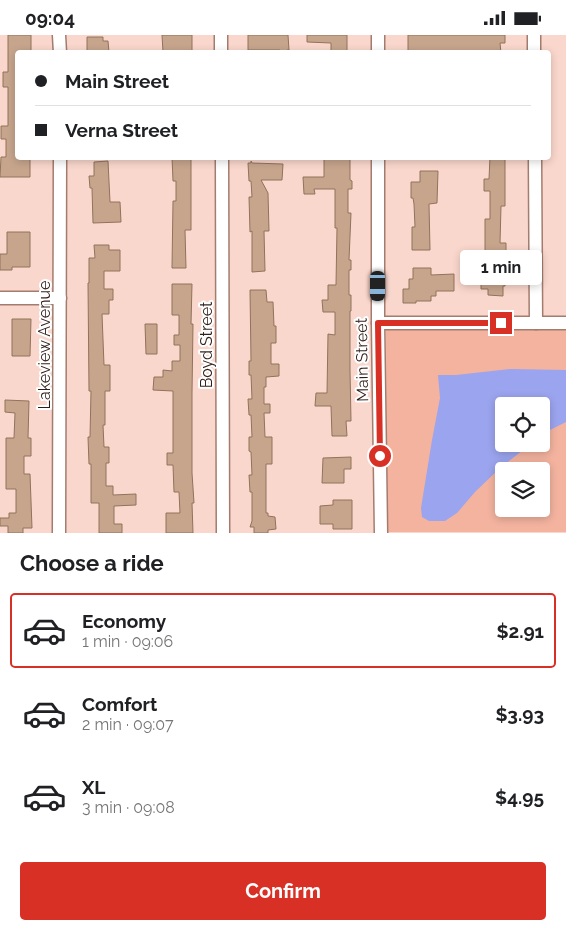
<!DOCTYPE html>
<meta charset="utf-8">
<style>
body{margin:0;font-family:Raleway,sans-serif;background:#f6f6f6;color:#202124;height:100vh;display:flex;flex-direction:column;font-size:19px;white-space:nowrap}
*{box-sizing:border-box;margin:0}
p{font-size:16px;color:#757577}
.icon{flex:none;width:28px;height:28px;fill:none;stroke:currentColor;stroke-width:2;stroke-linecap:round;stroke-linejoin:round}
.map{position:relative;height:498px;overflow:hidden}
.panel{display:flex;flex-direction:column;background:#fff;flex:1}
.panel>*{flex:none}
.banner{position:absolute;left:15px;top:15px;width:536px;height:110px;border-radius:5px;box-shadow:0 2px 8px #0003;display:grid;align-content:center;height:110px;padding:0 20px;background:#fff}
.fabs{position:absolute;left:495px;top:362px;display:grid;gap:10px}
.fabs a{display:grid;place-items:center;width:55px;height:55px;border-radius:5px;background:#fff;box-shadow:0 2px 8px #0003;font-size:25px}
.end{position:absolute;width:22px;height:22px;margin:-11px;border:6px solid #d93025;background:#fff;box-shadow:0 0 0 2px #fff}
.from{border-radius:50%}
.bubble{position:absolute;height:35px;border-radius:5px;background:#fff;box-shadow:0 2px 8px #0003;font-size:16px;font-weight:700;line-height:35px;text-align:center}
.car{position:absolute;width:15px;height:30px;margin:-15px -8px;border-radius:6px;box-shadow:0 0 4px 1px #0007;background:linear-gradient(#222 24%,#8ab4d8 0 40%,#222 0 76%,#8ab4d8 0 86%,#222 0)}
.banner b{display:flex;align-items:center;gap:18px;height:48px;font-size:19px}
.banner b+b{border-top:1px solid #e0e0e0}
.banner i{width:12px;height:12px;background:#202124}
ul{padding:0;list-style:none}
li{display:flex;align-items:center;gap:15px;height:75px;margin:0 10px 8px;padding:0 10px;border:2px solid transparent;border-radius:5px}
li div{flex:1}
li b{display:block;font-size:19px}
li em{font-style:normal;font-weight:700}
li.current{border-color:#d93025}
li>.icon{width:45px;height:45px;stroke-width:1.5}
h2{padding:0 20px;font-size:22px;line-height:60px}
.primary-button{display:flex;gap:10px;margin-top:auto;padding:10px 20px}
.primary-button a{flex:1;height:58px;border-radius:5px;background:#d93025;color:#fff;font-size:20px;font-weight:700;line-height:58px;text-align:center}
.status{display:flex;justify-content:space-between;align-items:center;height:35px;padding:0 25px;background:#fff;direction:ltr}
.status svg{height:14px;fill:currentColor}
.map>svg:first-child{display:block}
</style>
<div class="status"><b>09:04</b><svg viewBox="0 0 49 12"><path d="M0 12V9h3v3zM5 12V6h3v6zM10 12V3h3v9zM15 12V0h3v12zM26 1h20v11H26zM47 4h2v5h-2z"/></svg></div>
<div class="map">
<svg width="566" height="498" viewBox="0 0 566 498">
<rect width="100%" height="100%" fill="#fad7cc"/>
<path fill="#f3b39f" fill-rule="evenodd" d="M566 294V497H387L386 295ZM504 371H541V409H504ZM504 436H541V474H504Z"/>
<path fill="#9ba4ee" d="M511 334 566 335V387L550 395 541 401V371H504V409H531L500 433 475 457 457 478 445 486H429L422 482 421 473 432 405 440 363 438 340H456Z"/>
<g fill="#c7a58d" stroke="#92725b">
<path d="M8 0H31V18H18V122H30V142H0L1 122H6V104H1V91H8V52H3V37H8Z"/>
<path d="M162 0H192V18L163 17Z"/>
<path d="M248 0H288L289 15H287V18H280V15H248Z"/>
<path d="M307 0H347V18H331V8L307 7Z"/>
<path d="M408 0H505V8H500L501 18H408Z"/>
<path d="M87 2H103V6H108L109 17 87 18Z"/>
<path d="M172 122H191V195H185L186 233H172L173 166H176V146H173Z"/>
<path d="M335 122H350V145L352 146V154H348V178H351L349 225H351V235H349V260H351V276H350V335L351 386H346L347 401H332L331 371H315L316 358H327L328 299 335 300V277H323L322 265H328V250H336L337 193H335V154H314L315 159H304L303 142H324V123Z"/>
<path d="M490 122H505V171H501L500 208H506V220H502L503 239H505V251H503V261L488 260V254H481V245H478V228H485V184H490V156H484V144H489Z"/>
<path d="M108 126 110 167H120L121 187 93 188 92 153H90L89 141H94V127Z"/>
<path d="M251 126 252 128 283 129 282 145H261L268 158 269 196H264L265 236 252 237V196L250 197 249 162H252L251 146H249L248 128H251Z"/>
<path d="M420 136H438L437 168 429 169 430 215H412V192H415L414 169 413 163H411V147H420Z"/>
<path d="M7 197H30V232H12V235H0V219H7Z"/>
<path d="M94 210H109V215H120V236H104V254H113V265H109V279H102L104 330H110V356H105V390H103L104 412H109V428H106V451H113V460L136 459V470L114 471V489H122V498H99V468H91V429H89L88 402H90L91 356H89L88 248H89V223H95Z"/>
<path d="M413 233H431V240L454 239V256H436V261H431V266H416V268H403V254H409V244H413Z"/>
<path d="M172 249H192L191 289H193L192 358V438L194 468H192L193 498H166V478H180L179 457H174L173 430H167V418H173V356L153 355 154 342H163V335L172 336V326H180V310H174V300H179V280H172Z"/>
<path d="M250 255H266L267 267H273L274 291H276V308H271V329H279V341L266 342V352H264V369H270V378H264L265 402H272V429H266V478H268V481L275 482 276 494 268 495V498H254V492H250L252 486V457H250L249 440H252L251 417 249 416V402H252L251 380H249L248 364H252L251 340H249V326H251Z"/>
<path d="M12 284H31L30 321H12Z"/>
<path d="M145 289H157V319H146Z"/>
<path d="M5 365 29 366 28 403H31V421H24V439H30L32 493H23V498H8V491H0V483H9V478H16V454H6V403H14L15 378 5 377Z"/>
<path d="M351 422V434H344V448H322L323 423Z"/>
<path d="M333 465H352V494H333V489H320V471L333 470Z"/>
</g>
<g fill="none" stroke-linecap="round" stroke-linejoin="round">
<g stroke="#a37c6f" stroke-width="15">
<g id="minor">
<path d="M59 0 60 18"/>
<path d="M221 0V18"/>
<path d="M534 0V18"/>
<path d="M378 18V0"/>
<path d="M222 122 223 498"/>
<path d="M378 122V288L381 498"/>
<path d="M535 122 536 288"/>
<path d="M0 263H60"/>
<path d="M378 288H566"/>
<path d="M59 498 60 122"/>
</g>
</g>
<use href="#minor" stroke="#fff" stroke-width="12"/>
</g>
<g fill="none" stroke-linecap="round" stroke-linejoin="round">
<path stroke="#d93025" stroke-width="6" d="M380 421 378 288H501"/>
</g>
<g text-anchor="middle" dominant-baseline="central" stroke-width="4" stroke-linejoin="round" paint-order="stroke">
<g font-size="16" fill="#2e1e19" stroke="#fff">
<text transform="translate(44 310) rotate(-90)">Lakeview Avenue</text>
<text transform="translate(206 310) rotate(-90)">Boyd Street</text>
<text transform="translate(362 325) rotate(-91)">Main Street</text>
</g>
</g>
</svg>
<div class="fabs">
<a><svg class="icon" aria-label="locate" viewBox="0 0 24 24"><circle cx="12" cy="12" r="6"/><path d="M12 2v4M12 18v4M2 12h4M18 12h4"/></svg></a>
<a><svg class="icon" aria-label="layers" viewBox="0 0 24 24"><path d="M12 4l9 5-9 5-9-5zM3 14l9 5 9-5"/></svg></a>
</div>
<i class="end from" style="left:380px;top:421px"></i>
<i class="end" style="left:501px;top:288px"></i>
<div class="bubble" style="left:460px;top:215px;width:82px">1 min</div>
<i class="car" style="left:378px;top:251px;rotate:180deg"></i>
<div class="banner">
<b><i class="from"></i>Main Street</b>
<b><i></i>Verna Street</b>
</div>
</div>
<section class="panel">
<h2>Choose a ride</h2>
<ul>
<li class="current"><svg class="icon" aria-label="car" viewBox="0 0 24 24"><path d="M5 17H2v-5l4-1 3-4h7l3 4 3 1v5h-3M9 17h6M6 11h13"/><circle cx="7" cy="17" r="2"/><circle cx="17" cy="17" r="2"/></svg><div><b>Economy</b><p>1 min · 09:06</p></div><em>$2.91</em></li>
<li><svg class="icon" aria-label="car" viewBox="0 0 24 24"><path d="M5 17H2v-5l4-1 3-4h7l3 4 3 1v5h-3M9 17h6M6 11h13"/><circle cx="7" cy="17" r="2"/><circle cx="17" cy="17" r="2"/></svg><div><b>Comfort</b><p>2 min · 09:07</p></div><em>$3.93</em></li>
<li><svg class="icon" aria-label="car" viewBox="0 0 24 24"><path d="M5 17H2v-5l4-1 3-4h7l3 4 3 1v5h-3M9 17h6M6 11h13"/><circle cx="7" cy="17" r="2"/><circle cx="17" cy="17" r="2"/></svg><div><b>XL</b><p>3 min · 09:08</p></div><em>$4.95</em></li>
</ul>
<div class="primary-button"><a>Confirm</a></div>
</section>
